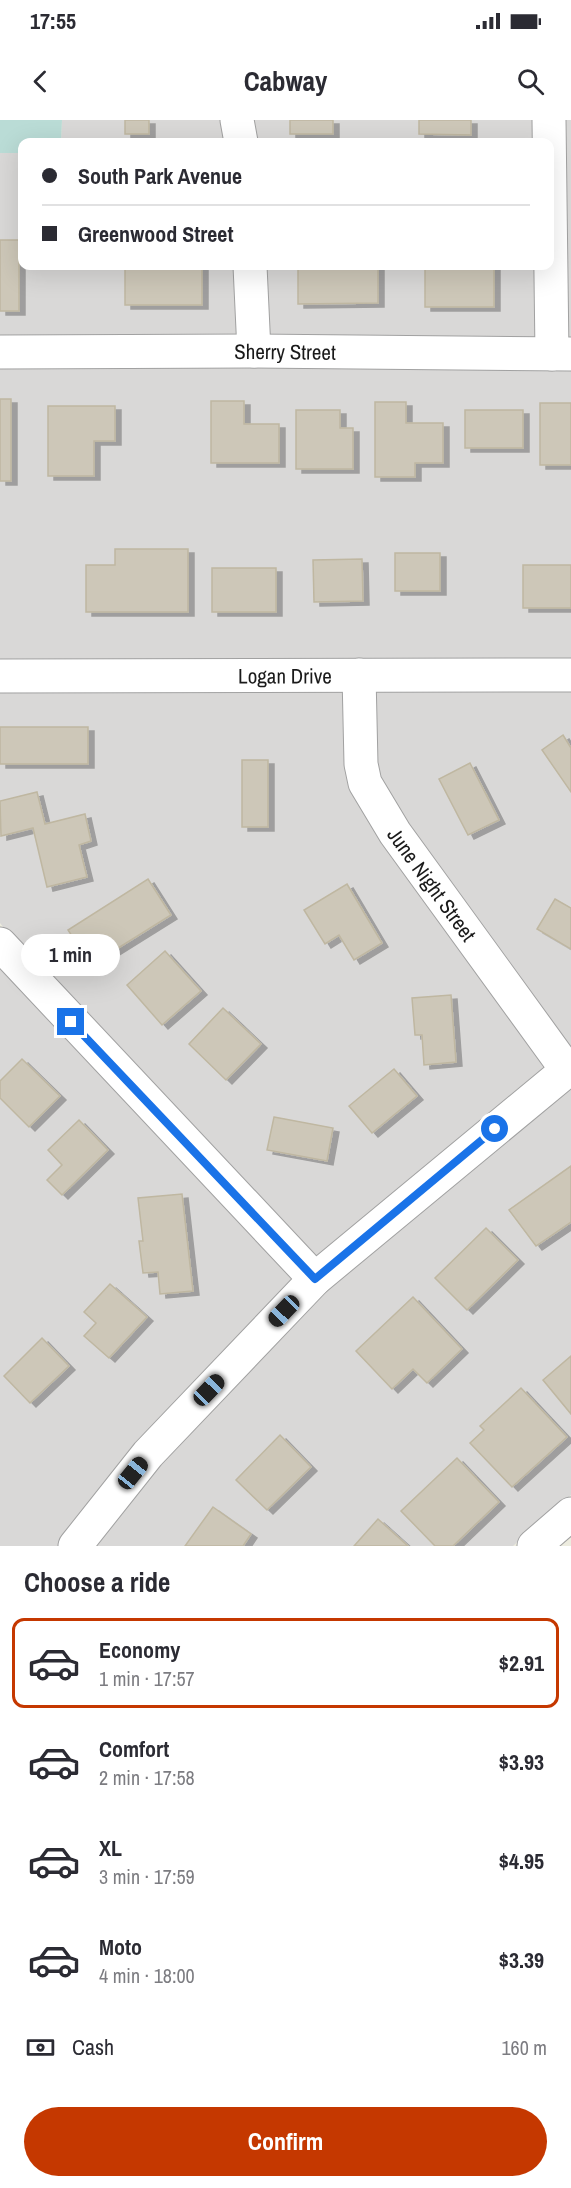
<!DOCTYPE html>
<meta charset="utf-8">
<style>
body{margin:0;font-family:"Archivo Narrow",sans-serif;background:#f2f2f3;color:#2b2b33;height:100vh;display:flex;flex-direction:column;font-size:22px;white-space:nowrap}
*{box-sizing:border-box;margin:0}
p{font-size:20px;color:#7c7c81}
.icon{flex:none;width:33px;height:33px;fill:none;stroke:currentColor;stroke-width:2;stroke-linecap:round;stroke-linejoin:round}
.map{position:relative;height:1426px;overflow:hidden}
.sheet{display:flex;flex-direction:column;background:#fff;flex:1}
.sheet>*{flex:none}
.guide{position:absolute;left:18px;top:18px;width:536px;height:132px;border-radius:12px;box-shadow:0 6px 24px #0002;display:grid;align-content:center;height:132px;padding:0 24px;background:#fff}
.end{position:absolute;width:27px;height:27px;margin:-14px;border:8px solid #1a73e8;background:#fff;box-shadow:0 0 0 3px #fff}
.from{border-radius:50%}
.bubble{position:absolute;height:42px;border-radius:21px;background:#fff;box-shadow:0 6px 24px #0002;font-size:20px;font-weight:700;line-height:42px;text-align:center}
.car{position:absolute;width:18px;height:36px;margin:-18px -9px;border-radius:8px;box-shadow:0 0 4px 2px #0007;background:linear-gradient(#222 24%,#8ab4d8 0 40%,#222 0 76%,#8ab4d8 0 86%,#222 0)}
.guide b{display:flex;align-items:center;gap:21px;height:57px;font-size:22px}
.guide b+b{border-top:2px solid #e1e1e2}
.guide i{width:15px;height:15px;background:#2b2b33}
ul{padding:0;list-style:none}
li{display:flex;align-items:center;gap:18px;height:90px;margin:0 12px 9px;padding:0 12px;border:3px solid transparent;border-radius:12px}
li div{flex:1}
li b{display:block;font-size:22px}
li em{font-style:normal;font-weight:700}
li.on{border-color:#c53800}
li>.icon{width:54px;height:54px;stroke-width:1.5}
h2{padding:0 24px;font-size:27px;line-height:72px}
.pay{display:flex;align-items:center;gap:15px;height:66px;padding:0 24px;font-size:22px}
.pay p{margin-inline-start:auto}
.button{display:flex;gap:12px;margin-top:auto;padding:12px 24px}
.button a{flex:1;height:69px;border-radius:36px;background:#c53800;color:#fff;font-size:24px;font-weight:700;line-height:69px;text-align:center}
.status{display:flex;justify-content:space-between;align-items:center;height:42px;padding:0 30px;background:#fff;direction:ltr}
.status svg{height:16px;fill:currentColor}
header{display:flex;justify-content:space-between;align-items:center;height:78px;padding:0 24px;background:#fff;font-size:27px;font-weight:700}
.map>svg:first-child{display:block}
</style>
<div class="status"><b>17:55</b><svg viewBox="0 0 49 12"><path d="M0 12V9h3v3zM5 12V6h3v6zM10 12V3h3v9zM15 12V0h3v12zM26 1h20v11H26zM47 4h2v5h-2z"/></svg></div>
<header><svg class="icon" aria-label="back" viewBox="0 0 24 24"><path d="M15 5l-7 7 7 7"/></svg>Cabway<svg class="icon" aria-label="search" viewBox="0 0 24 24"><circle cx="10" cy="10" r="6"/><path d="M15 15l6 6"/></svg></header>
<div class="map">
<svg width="571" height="1426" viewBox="0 0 571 1426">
<defs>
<filter id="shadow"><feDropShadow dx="6" dy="4" stdDeviation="0" flood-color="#0004"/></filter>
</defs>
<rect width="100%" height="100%" fill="#edecdf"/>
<g fill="#d9d8d7">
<path d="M62 0H225L229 22H61Z"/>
<path d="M250 0H536L537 22H254Z"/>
<path d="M561 0H571V220H565Z"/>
<path d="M0 33H22V146H238L241 217 0 218Z"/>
<path d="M263 146H539L540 219 266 217Z"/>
<path d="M0 246 571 248V541L0 542Z"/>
<path d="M347 569 349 644 549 947 316 1141 17 825 0 803V571Z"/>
<path d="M372 569H571V930L405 705 377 657Z"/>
<path d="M0 846 297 1159 139 1324 58 1426H0Z"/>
<path d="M571 964V1375L513 1426H92L157 1344 323 1170Z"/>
</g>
<path fill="#badcd6" d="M0 0H62L61 22H22V33H0Z"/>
<g fill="#cdc7b8" stroke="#bfb7a1" stroke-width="1.5" filter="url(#shadow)">
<rect x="125" y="0" width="24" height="14"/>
<rect x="290" y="0" width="43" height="14"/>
<path d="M419 0H471V15L419 14Z"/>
<rect x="0" y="120" width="19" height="71"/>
<rect x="125" y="146" width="77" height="39"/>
<path d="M298 146H378V183L298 184Z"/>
<rect x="425" y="146" width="69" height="41"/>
<rect x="0" y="279" width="11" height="82"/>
<path d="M211 281H244V304H279V343H211Z"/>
<path d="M375 282H406V303H443V343H415V357H375Z"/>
<rect x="540" y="283" width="31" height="62"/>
<path d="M48 286H115V321H94V356H48Z"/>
<path d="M296 290H340V308H353V349H296Z"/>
<rect x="465" y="290" width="58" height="38"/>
<path d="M115 429H188V492H86V445H115Z"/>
<rect x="395" y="433" width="45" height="38"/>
<path d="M362 439 363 481 314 482 313 440Z"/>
<rect x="523" y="445" width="48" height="43"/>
<rect x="212" y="448" width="64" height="44"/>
<rect x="0" y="607" width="88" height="37"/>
<path d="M563 615 571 628V672L542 630Z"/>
<rect x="242" y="640" width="26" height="67"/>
<path d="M470 643 499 700 468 715 439 659Z"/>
<path d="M37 672 45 704 85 694 91 721 79 725 87 757 47 767 33 708 1 716 0 681Z"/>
<path d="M148 759 171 795 91 845 68 810Z"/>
<path d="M347 764 382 823 354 840 339 815 325 824 304 790Z"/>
<path d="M555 779 571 788V829L537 809Z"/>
<path d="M165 831 201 871 162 905 127 865Z"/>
<path d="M451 875 456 942 424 945 422 915H415L412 878Z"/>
<path d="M223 888 261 924 226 960 189 924Z"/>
<path d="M22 939 60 976 29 1007 0 978V961Z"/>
<path d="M394 949 417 976 372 1013 349 986Z"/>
<path d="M274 997 333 1008 327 1041 267 1030Z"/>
<path d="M79 1000 108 1030 62 1075 47 1060 62 1045 48 1030Z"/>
<path d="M571 1046V1102L536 1126 509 1090Z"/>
<path d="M182 1074 193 1171 160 1174 158 1152 143 1153 139 1121H143L138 1078Z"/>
<path d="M486 1108 518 1140 467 1190 435 1158Z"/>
<path d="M110 1164 147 1197 109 1238 84 1216 96 1203 84 1192Z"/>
<path d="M413 1177 462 1229 427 1263 413 1249 392 1269 356 1231Z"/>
<path d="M42 1218 69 1246 30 1283 4 1256Z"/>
<path d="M571 1236V1294L543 1260Z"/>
<path d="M521 1268 567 1317 512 1367 470 1323 484 1310 480 1306Z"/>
<path d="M280 1315 311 1347 267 1390 236 1360Z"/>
<path d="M457 1338 499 1382 453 1426H435L401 1391Z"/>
<path d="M213 1387 251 1414 243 1426H185Z"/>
<path d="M378 1399 408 1426H354Z"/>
</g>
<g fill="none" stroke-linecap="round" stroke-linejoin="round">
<g stroke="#a1a1a1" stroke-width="35">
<g id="minor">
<path d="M237 0 241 22"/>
<path d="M549 0 552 234"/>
<path d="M250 146 254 231"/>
<path id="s1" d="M0 232 254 231 571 234"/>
<path id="s2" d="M359 555 361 644 365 663 395 713 567 950"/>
<path id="s3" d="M0 556 571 555"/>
<path d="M0 824 315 1159"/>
<path d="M75 1426 148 1334 315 1159 571 947"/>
<path d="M534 1426 571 1394"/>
</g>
</g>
<use href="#minor" stroke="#fff" stroke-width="33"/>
</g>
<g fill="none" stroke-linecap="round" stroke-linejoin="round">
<path stroke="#1a73e8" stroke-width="8" d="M71 902 315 1159 495 1009"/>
</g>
<g text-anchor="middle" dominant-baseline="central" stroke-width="5" stroke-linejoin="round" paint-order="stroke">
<g font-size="21" fill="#1a1a1a" stroke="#fff">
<text stroke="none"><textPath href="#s1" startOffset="285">Sherry Street</textPath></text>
<text stroke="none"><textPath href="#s3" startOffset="285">Logan Drive</textPath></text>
<text stroke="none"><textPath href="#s2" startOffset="230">June Night Street</textPath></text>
</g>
</g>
</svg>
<i class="end from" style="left:495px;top:1009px"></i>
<i class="end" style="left:71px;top:902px"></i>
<div class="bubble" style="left:21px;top:814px;width:99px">1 min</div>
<i class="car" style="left:284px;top:1191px;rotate:224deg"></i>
<i class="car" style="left:209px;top:1270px;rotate:44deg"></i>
<i class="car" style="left:133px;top:1353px;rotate:39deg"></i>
<div class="guide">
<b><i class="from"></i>South Park Avenue</b>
<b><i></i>Greenwood Street</b>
</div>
</div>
<section class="sheet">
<h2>Choose a ride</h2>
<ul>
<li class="on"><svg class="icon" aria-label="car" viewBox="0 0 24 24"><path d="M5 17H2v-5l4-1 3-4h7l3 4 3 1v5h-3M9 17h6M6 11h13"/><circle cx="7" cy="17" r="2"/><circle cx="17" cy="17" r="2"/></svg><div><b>Economy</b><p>1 min · 17:57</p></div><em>$2.91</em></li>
<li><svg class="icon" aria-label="car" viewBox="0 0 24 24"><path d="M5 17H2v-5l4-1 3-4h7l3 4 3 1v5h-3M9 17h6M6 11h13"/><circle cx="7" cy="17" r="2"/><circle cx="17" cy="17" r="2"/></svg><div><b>Comfort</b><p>2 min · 17:58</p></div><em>$3.93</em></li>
<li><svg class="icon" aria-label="car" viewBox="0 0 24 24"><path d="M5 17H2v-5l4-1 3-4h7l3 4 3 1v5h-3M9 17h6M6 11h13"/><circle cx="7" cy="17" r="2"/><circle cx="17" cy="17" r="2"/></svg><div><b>XL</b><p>3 min · 17:59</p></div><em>$4.95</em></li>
<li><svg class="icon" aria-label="car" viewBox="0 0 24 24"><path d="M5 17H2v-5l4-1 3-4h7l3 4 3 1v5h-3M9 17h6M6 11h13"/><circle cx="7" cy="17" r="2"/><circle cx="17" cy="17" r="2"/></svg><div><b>Moto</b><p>4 min · 18:00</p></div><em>$3.39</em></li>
</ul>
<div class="pay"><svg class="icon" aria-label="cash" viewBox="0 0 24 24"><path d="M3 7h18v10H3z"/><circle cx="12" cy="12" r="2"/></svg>Cash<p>160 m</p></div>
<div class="button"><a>Confirm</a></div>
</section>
